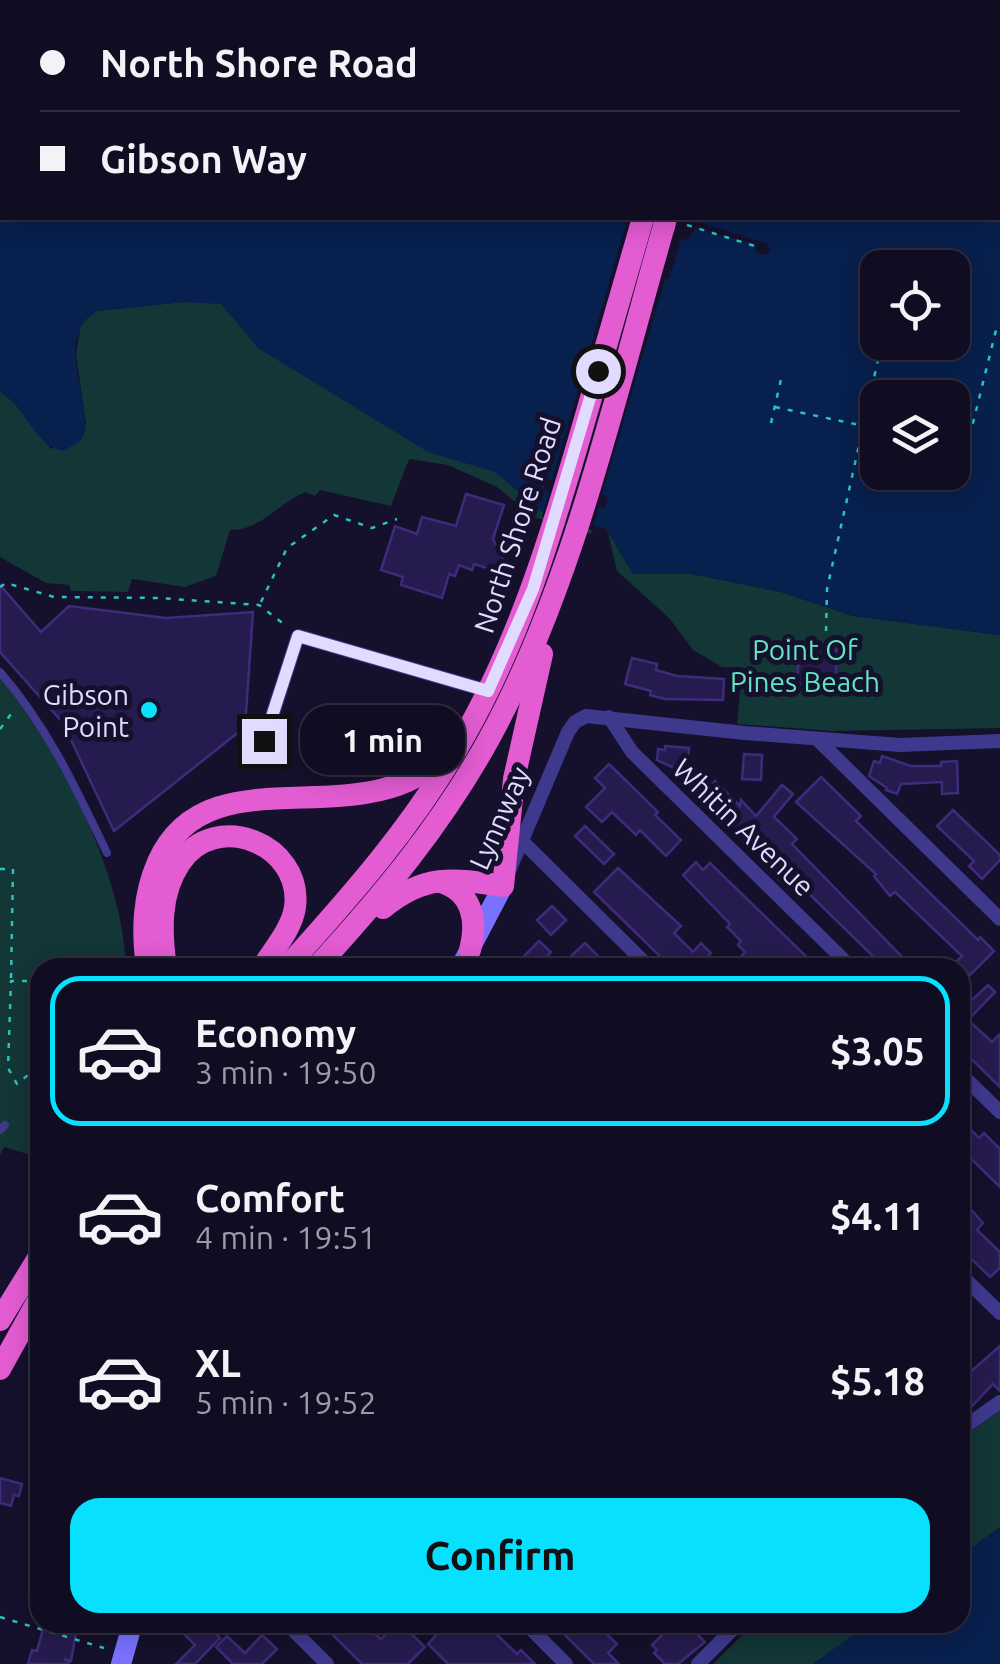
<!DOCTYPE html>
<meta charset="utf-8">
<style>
body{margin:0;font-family:Ubuntu,sans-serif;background:#1e1a2e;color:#f1f3f6;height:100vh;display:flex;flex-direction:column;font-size:38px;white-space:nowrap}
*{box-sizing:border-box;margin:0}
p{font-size:32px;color:#9c9ba5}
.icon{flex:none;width:55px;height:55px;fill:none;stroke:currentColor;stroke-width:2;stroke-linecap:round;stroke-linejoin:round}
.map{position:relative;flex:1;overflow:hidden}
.panel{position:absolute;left:30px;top:958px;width:940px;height:675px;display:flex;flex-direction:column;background:#100c21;border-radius:30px;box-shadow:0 5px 25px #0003,0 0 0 2px #302c3f}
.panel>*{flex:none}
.guide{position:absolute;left:0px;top:0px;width:1000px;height:220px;box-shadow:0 5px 25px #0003,0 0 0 2px #302c3f;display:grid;align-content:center;height:220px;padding:0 40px;background:#100c21}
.fabs{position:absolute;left:860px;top:250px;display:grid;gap:20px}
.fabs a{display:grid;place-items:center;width:110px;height:110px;border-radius:20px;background:#100c21;box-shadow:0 5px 25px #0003,0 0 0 2px #302c3f;font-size:50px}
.end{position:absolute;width:45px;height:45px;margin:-22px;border:12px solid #e0dbff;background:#111;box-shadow:0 0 0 5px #111}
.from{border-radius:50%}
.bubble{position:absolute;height:70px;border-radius:30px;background:#100c21;box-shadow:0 5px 25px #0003,0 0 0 2px #302c3f;font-size:32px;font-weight:700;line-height:70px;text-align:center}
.guide b{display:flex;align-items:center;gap:35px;height:95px;font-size:38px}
.guide b+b{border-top:2px solid #302c3f}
.guide i{width:25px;height:25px;background:#f1f3f6}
ul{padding:18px 0 0;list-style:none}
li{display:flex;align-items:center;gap:30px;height:150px;margin:0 20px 15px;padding:0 20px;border:5px solid transparent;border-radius:30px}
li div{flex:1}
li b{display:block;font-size:38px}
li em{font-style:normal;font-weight:700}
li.active{border-color:#07e1ff}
li>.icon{width:90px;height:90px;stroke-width:1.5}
.action{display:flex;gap:20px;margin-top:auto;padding:20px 40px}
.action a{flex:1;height:115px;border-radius:30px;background:#07e1ff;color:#111;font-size:40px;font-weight:700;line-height:115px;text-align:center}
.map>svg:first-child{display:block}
</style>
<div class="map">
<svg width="1000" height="1664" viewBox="0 0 1000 1664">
<rect width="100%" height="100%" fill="#15102c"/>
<g fill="#133636">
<path d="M183 302 237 304 597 509 591 534 534 517 497 487 448 465 410 459 407 464 391 506 320 490 315 496 305 492C277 504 262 530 230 530L216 576 185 587 132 579 128 592 71 591 69 585 46 583 0 557V392C17 401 39 433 51 449L86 424 76 355 81 322 97 311Z"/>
<path d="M607 529 633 574H692L781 592 853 616 1000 635V728L833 731 737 724 742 668 722 667 693 650 669 618 617 571Z"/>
<path d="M0 677C59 749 123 873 126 967L40 968V1147L31 1155 4 1147 0 1155Z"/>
<path d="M1000 1411V1527L960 1556V1439Z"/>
<path d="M755 1623V1622L870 1623 813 1664H713Z"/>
</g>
<g fill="#08204d" fill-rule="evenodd">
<path d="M0 0H1000V635L853 616 781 592 692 574H633L606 529 542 512 495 472 428 452 258 348 221 304 183 302 98 311C54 334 89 395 85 432L80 441 64 451C34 447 26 406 0 392ZM2 2H998V218H2ZM878 268H952V342H878ZM878 398H952V472H878Z"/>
<path d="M1000 1527V1664H813L870 1623 960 1622V1556Z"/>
</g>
<path fill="#15102c" d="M619 218H685L766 243 771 251 764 255 755 252 756 245 696 227 688 240 681 239 670 277 665 279 602 494 608 497 605 508 599 507 592 530 542 517 549 491 544 489 547 480H552L626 224 618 220Z"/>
<g fill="#261b4e" stroke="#3d2c7b" stroke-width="2.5">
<path d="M466 494 504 505 493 539 503 558 499 572 474 564 472 570 459 565 455 576 449 574 442 598 401 585 403 577 381 570 395 526 417 534 422 517 456 526Z"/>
<path d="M0 585 41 632 69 606 166 618 253 612 245 727 114 831 63 723 0 652Z"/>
<path d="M808 644 828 645V650H837L835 687 797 684 799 649 807 650Z"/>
<path d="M632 658 657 664 656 670 677 676 724 679 723 700 665 699 650 695 651 691 625 684Z"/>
<path d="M665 746 689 748 688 760 678 770 657 760 658 749 665 750Z"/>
<path d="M744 754 762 755 761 780 742 779Z"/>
<path d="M882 756 911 766H941V762L957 761 958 793 942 794V782L901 784 897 794 886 790 887 788 869 776 874 761 880 763Z"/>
<path d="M609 764 658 812 655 815 681 840 666 856 640 830 636 835 612 812 602 822 586 807 605 788 595 778Z"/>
<path d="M821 777 861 816 856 821 978 940 980 937 994 951 970 975 956 962 962 956 895 892 890 896 874 876 876 874 796 802Z"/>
<path d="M715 781 740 806 741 800 756 816 782 785 793 794 774 817 797 839 792 844 913 968H885L796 881 788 889 774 875 778 870 718 811 720 809 704 793Z"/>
<path d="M953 810 1000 855V860L982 879 969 866 974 861 937 826Z"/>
<path d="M585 826 614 854 604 864 575 836Z"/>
<path d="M696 862 703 870 710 863 818 968H731L745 952 738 945 741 941 727 927 730 924 683 875Z"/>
<path d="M618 868 681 926 674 933 693 952 701 943 711 953 706 959 715 968H672L594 892Z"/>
<path d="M552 906 566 920 551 935 537 920Z"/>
<path d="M539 941 551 952 537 968H530L521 959Z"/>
<path d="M585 943 610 968H583L571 956Z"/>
<path d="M988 985 995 992 968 1020 992 1042 1000 1034V1087L960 1048V1011Z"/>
<path d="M960 1119 979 1138 984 1133 1000 1149V1187L960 1148Z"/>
<path d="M960 1197 983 1223 977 1230 1000 1252V1268L990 1277 960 1248Z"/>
<path d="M1000 1346V1391L993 1384 972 1406 966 1401 960 1407V1381Z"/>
<path d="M0 1478 22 1484 19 1496 14 1495 11 1506 0 1503Z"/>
<path d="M45 1622H78L71 1661 64 1659 69 1661 68 1664H28L32 1650 37 1651Z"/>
<path d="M172 1622H204L220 1638 195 1664H176L195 1645Z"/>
<path d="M320 1622H360L381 1639 399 1622 425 1647 408 1664H362Z"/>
<path d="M448 1622H484L517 1654 521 1650 535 1664H448L428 1644Z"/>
<path d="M552 1622H594L617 1644 608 1653 619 1664H594Z"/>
<path d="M662 1622H700L693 1630 705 1642 678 1664H665L654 1653 657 1650 652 1645 668 1629Z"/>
<path d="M262 1635 277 1649 262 1664H233L216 1647 227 1636 245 1653Z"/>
</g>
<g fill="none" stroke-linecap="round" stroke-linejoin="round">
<g stroke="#2bc3bd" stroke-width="2.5" stroke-dasharray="5 8" stroke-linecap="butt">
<path d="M687 225 761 248"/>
<path d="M775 407 878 429"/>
<path d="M771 423 782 375"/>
<path d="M952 426 953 423 972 427 996 330"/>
<path d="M0 587 6 583 54 597 159 598 259 605 285 625"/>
<path d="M261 602 287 548 334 515 372 528 397 519"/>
<path d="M826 631 827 589 882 342"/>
<path d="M0 729 14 710"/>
<path d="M0 869H13L11 979"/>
<path d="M40 981H11L8 1068 17 1084 40 1065"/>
<path d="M0 1617 104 1648"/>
</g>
<g stroke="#3e398d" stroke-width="8">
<path d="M0 672C47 726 76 788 107 853"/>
<path d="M0 1130 5 1125"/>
</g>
<g stroke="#3e398d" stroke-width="14">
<path d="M609 717 632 752 852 968"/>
<path d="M817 739 1000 919"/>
<path d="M264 741 298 636 488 691"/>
<path d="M523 842 650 968"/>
<path d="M509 871 568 732 575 722 586 716 745 733 900 745 1000 741"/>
<path d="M960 1073 1000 1112"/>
<path d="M960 1274 1000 1313"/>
<path d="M960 1430 1000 1402"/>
<path d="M285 1622 327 1664"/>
<path d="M524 1622 566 1664"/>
<path d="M698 1664 740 1622"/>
</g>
<g stroke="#7872ff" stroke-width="20">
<path d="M460 968 503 886"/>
<path d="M121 1664 133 1622"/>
</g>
<g stroke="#e35cd2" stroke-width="22">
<path d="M706 2 707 0"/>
<path d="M729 2 730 0"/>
<path d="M440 882C472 891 478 920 470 950"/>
<path d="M383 908C424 874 452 878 503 886L514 779 542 654"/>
<path d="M147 968C142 931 143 896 158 862 209 748 364 841 446 754"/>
<path d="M166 968C161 933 159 894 180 863 215 809 303 844 295 907 292 929 273 950 262 968"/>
<path d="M286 968C351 896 414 825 462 740 517 645 549 542 580 436 601 363 622 290 643 218"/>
<path d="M316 968C382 896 443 823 490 737 574 583 615 395 664 226"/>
<path d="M0 1320 40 1255"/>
<path d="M0 1369 40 1297"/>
</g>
<path stroke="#e35cd2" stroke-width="22" d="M664 226 666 218"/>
</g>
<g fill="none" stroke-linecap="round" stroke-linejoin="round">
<path stroke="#e0dbff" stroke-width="12" d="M264 741 298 636 488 691 533 589 598 371"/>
</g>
<circle fill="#07e1ff" stroke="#15102c" stroke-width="4" cx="149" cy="710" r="10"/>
<g text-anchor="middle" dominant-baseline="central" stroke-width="10" stroke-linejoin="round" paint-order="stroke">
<g font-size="28" fill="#e0dbff" stroke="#15102c">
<text transform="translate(517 525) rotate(-72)">North Shore Road</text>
<text transform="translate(499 818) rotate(-66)">Lynnway</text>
<text transform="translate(744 827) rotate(44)">Whitin Avenue</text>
</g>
<g font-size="28" fill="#60e6c7" stroke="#15102c">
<text x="805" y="649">Point Of<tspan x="805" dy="32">Pines Beach</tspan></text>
</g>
<g font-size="28" fill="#e0dbff" stroke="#15102c" text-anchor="end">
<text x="129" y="694">Gibson<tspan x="129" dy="32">Point</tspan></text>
</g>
</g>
</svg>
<div class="fabs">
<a><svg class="icon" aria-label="locate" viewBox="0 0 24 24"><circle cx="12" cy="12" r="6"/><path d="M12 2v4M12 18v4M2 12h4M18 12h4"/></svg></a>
<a><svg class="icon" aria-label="layers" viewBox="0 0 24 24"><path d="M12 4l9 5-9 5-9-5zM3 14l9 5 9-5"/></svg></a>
</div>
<i class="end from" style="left:598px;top:371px"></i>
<i class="end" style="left:264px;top:741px"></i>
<div class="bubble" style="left:300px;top:705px;width:165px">1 min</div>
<div class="guide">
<b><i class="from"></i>North Shore Road</b>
<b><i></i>Gibson Way</b>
</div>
<section class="panel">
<ul>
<li class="active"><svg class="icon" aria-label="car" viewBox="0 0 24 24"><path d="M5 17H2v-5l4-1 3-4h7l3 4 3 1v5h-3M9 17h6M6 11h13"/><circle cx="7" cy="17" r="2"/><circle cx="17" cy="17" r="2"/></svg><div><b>Economy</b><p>3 min · 19:50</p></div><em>$3.05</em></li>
<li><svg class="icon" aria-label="car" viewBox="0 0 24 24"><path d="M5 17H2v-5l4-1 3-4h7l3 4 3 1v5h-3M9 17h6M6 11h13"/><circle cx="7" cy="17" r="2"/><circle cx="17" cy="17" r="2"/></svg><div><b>Comfort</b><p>4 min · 19:51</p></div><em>$4.11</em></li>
<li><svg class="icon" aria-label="car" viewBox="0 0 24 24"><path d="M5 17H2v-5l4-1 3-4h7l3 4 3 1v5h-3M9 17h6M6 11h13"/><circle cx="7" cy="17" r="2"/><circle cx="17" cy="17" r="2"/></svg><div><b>XL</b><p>5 min · 19:52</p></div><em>$5.18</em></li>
</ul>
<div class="action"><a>Confirm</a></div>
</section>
</div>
